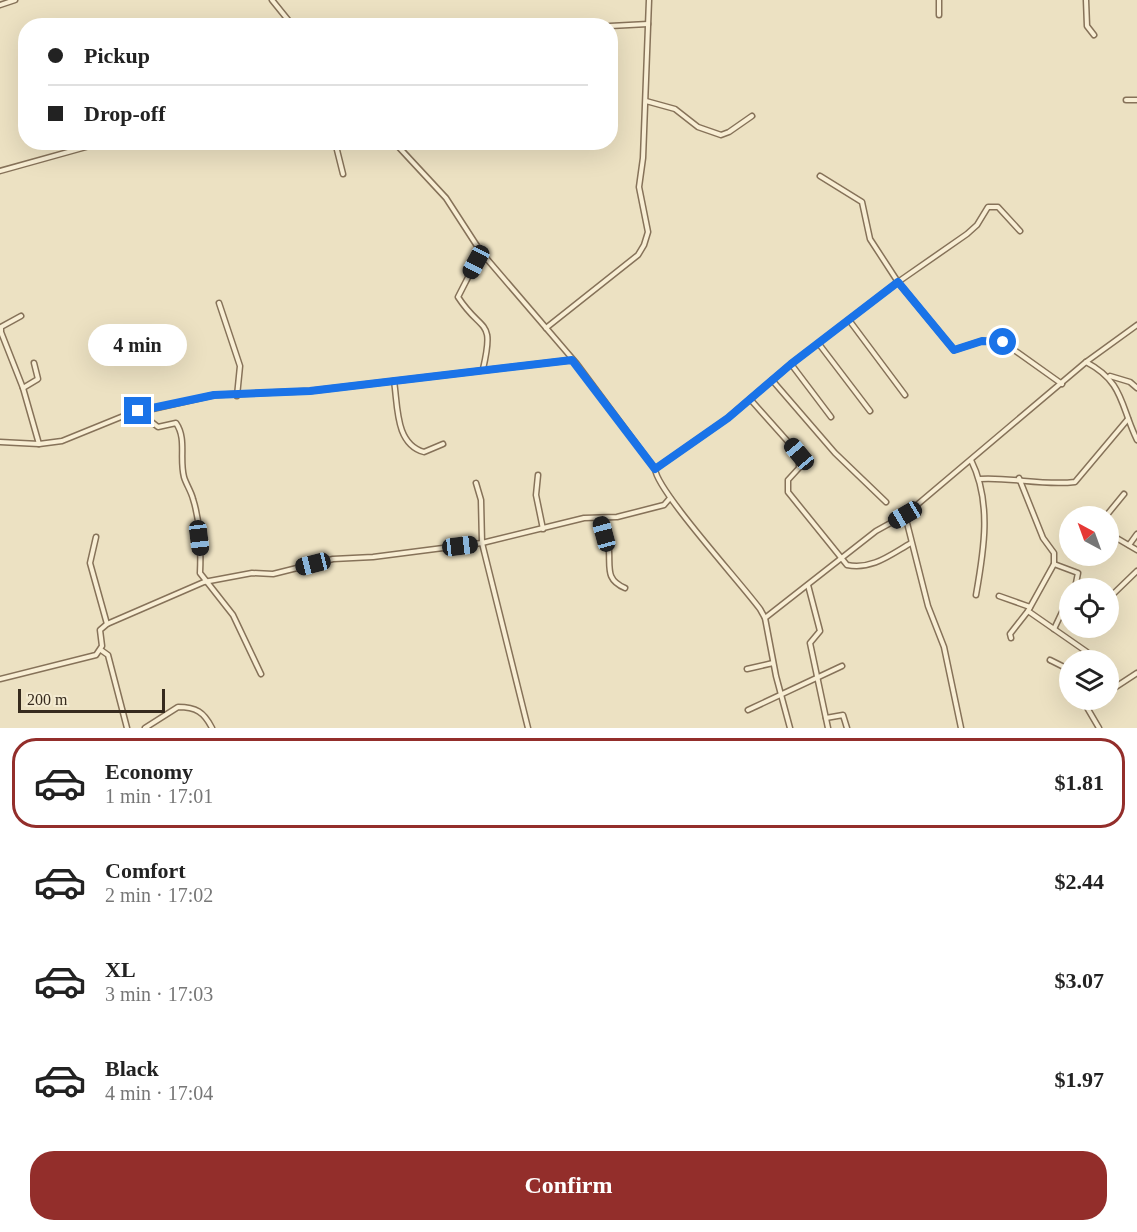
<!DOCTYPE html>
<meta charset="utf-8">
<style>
body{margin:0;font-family:"Times New Roman",serif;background:#f2f2f2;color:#222;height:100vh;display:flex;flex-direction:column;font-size:22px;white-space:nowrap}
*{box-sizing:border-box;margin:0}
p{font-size:20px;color:#767676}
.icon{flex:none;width:33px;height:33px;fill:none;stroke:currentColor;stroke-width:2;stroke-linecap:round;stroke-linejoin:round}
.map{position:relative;height:728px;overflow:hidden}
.details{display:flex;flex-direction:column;background:#fff;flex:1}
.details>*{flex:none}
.top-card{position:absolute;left:18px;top:18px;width:600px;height:132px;border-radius:24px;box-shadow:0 6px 24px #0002;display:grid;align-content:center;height:132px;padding:0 30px;background:#fff}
.needle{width:39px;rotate:319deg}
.tools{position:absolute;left:1059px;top:506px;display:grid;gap:12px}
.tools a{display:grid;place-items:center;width:60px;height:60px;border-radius:50%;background:#fff;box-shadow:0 6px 24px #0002;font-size:30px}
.scale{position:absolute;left:18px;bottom:15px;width:147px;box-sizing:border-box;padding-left:6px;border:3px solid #362a1d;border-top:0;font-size:16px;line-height:21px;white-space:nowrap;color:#362a1d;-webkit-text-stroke:4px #f4ebd1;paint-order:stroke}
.end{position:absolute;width:27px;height:27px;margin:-14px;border:8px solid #1a73e8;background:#fff;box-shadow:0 0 0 3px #fff}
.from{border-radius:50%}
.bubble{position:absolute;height:42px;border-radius:21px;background:#fff;box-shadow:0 6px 24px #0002;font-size:20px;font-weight:600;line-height:42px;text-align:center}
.car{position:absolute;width:18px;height:36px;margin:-18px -9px;border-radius:8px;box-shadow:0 0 4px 2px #0007;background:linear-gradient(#222 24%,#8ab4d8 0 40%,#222 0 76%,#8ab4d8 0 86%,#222 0)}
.top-card b{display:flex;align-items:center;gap:21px;height:57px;font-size:22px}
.top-card b+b{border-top:2px solid #e0e0e0}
.top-card i{width:15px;height:15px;background:#222}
ul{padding:10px 0 0;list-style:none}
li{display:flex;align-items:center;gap:18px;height:90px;margin:0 12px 9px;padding:0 18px;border:3px solid transparent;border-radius:24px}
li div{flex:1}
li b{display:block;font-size:22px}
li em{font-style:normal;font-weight:600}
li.current{border-color:#932e2b}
li>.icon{width:54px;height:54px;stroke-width:1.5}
.button{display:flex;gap:12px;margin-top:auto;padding:12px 30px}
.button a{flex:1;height:69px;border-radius:24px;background:#932e2b;color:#fff;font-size:24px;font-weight:600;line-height:69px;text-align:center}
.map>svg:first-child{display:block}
</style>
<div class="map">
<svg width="1137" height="728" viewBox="0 0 1137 728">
<rect width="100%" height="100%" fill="#ece1c2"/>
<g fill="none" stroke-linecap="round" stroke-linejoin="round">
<g stroke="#867259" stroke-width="7">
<g id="minor">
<path d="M272 0 293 26"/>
<path d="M1086 0 1087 26 1094 35"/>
<path d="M0 5 15 0"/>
<path d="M939 15V0"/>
<path d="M610 26 648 24"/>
<path d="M1126 100H1137"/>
<path d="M646 101 675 109 698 127 721 135 729 132 752 116"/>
<path d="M335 142 343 174"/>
<path d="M394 142 446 198 481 252 577 364 655 469C657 491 741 583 760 609L765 618 776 676 790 728"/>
<path d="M0 171 104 142"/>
<path d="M820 176 862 202 870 239 898 282 954 350 982 341 1003 342 1062 384"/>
<path d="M481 252 458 297C482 334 495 317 483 369"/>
<path d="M219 303 240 366 237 396"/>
<path d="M21 316 1 327V332L23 388 39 444"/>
<path d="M849 320 905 395"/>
<path d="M546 328 638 255 644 245 648 232 639 187 643 158 649 0"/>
<path d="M819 344 870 411"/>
<path d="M1086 362C1124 382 1120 405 1137 440"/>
<path d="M791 364 831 417"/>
<path d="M1110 376 1130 382 1137 388"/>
<path d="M772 380 835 453 886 502"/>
<path d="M394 381C398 406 395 444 424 452L443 444"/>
<path d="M23 388 38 379 34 363"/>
<path d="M750 399 799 454V468L788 480V492L847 565C872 570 890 555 911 543"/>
<path d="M139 412 158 427 176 423C187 439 179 458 184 477 186 484 191 491 193 499 200 521 201 550 200 573L233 615 261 674"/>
<path d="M0 442 39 444 62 441 126 415 214 395 310 391 572 360"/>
<path d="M971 460C992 502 984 550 976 595"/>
<path d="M655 469 728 418 791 364 898 282 967 234 977 225 988 207H998L1020 231"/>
<path d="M538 475 536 495 543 529"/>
<path d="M1019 478 1043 538 1054 553V564L1028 611 1087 652 1081 660"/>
<path d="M980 479C1012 477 1043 486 1075 482L1128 419"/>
<path d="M476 483 481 500 482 543 528 728"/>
<path d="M905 515 928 606 944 647 961 728"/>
<path d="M1106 516 1124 494"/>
<path d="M600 518C603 528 608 540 609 551 610 569 606 580 625 588"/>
<path d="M1108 533 1137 550"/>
<path d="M96 537 90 563 107 624"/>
<path d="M1129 545 1137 534"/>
<path d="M1054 564 1078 573 1075 588"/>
<path d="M808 585 820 631 810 643 828 728"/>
<path d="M999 596 1030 607"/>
<path d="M1108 599 1137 571"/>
<path d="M765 618 876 531 905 515 1086 362 1137 325"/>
<path d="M1054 629 1063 610"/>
<path d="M1011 638 1010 634 1028 611"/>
<path d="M101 650 108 655 127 728"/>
<path d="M1050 660 1070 670"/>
<path d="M747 669 773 663"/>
<path d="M0 679 96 655 102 646 100 630 107 624 204 582 252 573 273 574 333 559 373 557 482 543 584 518 617 517 664 505 670 498"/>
<path d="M1108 692 1137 673"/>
<path d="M1082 699 1099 728"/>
<path d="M748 710 842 666"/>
<path d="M826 718 843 715 847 728"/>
<path d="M145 728 178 707C196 707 204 712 212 728"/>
</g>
</g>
<use href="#minor" stroke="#f8eed4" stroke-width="4"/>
</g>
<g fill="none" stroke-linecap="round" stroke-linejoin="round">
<path stroke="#1a73e8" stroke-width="8" d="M138 411 214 395 310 391 572 360 655 469 728 418 791 364 898 282 954 350 982 341 1003 342"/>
</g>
</svg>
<div class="tools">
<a><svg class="needle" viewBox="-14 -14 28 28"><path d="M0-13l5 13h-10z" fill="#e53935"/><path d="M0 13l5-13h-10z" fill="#767676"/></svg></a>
<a><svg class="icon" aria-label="locate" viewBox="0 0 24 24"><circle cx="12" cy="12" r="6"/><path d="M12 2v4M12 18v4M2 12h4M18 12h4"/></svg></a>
<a><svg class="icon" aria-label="layers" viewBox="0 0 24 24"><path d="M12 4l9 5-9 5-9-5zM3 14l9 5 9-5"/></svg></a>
</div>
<div class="scale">200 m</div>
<i class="end from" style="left:1003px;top:342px"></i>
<i class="end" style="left:138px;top:411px"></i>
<div class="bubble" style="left:88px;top:324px;width:99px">4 min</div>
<i class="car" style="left:476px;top:262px;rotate:208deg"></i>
<i class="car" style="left:799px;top:454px;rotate:320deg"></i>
<i class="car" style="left:905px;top:515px;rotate:240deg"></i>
<i class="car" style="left:604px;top:534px;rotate:345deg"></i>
<i class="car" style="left:199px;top:538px;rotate:173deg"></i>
<i class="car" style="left:460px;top:546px;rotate:83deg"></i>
<i class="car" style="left:313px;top:564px;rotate:256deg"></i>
<div class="top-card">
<b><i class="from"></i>Pickup</b>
<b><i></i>Drop-off</b>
</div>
</div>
<section class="details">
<ul>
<li class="current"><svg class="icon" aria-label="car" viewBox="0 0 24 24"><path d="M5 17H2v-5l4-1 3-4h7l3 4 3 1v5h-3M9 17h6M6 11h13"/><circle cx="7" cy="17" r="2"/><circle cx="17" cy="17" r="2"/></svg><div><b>Economy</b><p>1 min · 17:01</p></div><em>$1.81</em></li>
<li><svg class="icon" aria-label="car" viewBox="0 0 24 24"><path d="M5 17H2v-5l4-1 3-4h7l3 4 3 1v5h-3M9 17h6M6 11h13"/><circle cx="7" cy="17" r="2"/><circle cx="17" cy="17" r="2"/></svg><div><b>Comfort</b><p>2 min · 17:02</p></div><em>$2.44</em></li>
<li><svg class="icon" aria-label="car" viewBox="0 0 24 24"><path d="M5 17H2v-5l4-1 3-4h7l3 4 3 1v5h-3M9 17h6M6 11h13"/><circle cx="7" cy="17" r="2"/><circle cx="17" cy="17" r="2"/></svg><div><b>XL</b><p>3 min · 17:03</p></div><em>$3.07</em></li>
<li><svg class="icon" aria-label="car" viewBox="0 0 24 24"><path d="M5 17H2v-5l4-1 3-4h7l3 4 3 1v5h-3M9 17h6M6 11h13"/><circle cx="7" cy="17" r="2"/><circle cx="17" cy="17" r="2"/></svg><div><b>Black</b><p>4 min · 17:04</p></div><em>$1.97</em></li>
</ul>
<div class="button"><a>Confirm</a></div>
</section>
